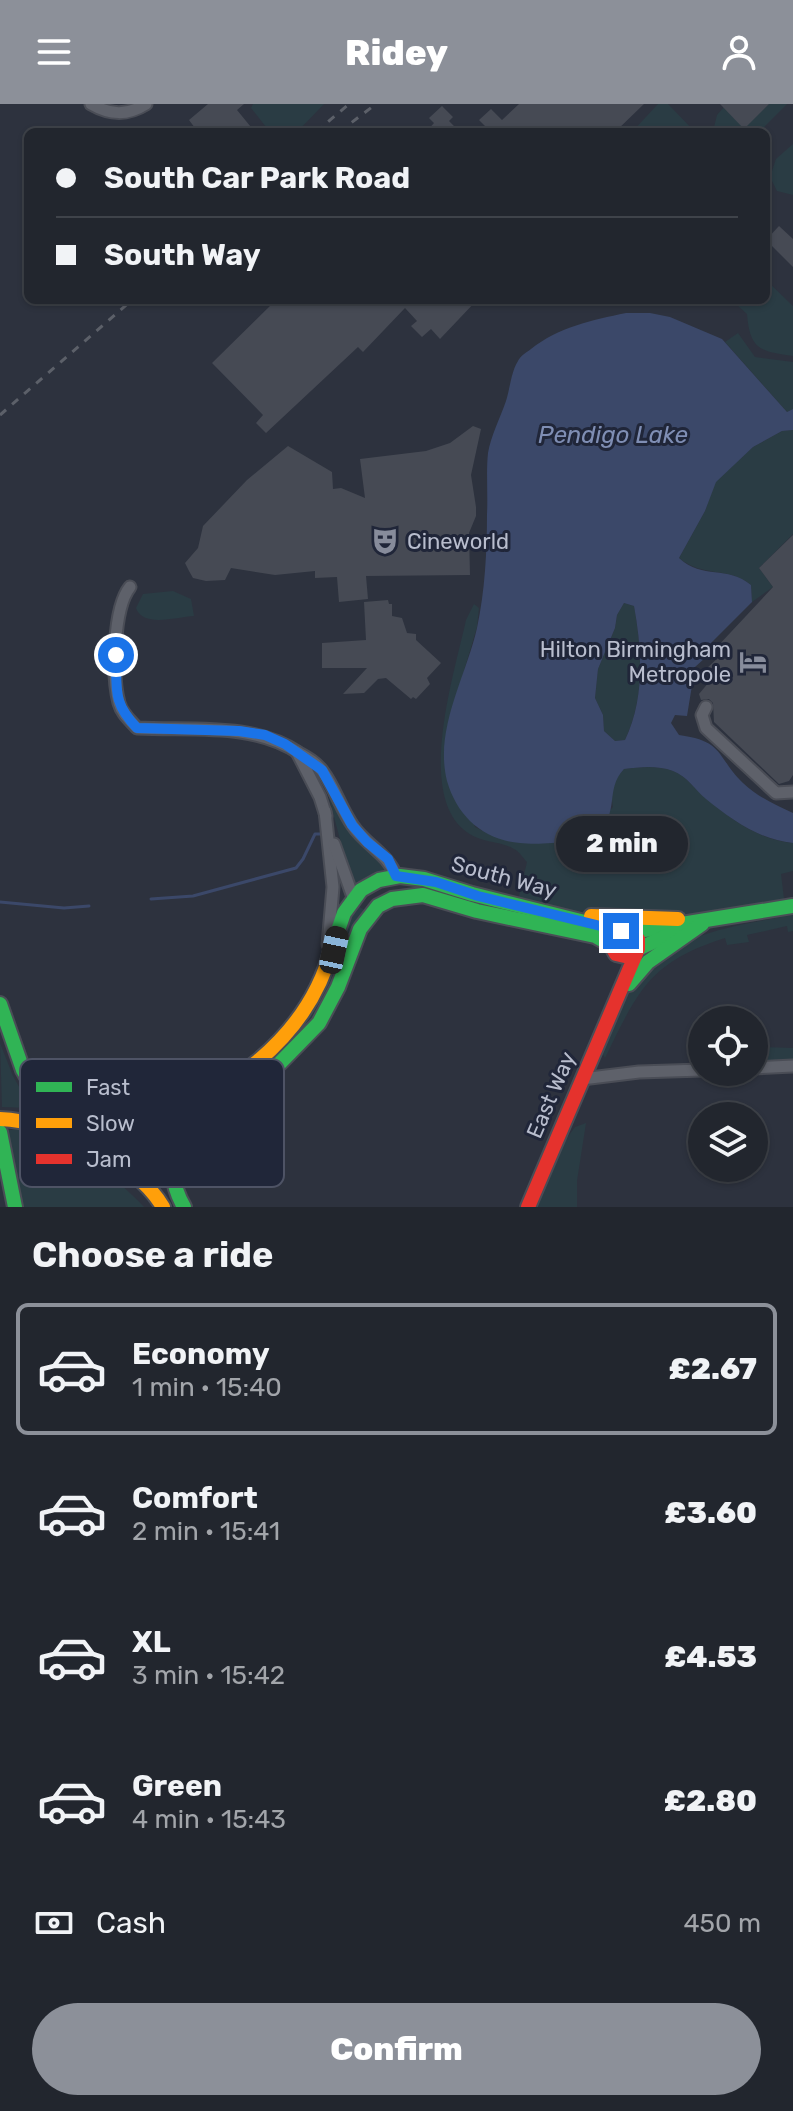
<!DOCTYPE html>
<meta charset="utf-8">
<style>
body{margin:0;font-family:Rubik,sans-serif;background:#2a2e36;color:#f1f3f6;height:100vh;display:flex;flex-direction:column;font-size:30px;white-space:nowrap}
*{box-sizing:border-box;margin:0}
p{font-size:26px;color:#a2a5aa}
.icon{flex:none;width:44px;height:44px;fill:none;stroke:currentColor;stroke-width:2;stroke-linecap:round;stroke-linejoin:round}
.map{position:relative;height:1103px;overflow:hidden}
.sheet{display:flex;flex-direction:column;background:#22262e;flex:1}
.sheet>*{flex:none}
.guide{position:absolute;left:24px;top:24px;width:746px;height:176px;border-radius:12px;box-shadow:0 2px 6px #0004,0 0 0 2px #3f434a;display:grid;align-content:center;height:176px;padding:0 32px;background:#22262e}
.fabs{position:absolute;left:688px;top:902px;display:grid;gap:16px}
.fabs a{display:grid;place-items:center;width:80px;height:80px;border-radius:50%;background:#22262e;box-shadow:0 2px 6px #0004,0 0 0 2px #3f434a;font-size:40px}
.end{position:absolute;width:36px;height:36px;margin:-18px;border:10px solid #1a73e8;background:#fff;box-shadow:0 0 0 4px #fff}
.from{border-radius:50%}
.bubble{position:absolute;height:56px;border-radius:28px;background:#22262e;box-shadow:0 2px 6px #0004,0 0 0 2px #3f434a;font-size:26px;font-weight:800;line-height:56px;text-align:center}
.car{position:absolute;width:24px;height:48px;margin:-24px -12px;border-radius:10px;box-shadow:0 0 6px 2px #0007;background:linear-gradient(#222 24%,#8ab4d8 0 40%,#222 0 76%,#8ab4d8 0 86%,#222 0)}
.guide b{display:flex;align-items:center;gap:28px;height:76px;font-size:30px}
.guide b+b{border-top:2px solid #3f434a}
.guide i{width:20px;height:20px;background:#f1f3f6}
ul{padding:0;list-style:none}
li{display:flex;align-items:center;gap:24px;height:132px;margin:0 16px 12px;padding:0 16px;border:4px solid transparent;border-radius:12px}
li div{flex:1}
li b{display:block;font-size:30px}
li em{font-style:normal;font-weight:800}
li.selected{border-color:#8c9099}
li>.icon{width:72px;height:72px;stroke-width:1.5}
h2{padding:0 32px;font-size:36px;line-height:96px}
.pay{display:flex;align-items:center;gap:20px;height:88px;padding:0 32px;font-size:30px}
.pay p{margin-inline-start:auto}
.primary-button{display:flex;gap:16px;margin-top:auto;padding:16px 32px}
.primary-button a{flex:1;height:92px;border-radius:48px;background:#8c9099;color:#fff;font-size:32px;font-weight:800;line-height:92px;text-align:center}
header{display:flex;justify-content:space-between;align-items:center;height:104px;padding:0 32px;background:#8c9099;color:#fff;font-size:36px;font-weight:800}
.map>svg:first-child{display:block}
</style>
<header><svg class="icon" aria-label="menu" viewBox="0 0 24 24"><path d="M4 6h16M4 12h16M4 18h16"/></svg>Ridey<svg class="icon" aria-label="person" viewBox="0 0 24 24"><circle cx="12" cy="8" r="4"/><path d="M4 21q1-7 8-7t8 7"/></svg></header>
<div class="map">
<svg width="793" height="1103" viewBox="0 0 793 1103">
<rect width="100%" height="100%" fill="#2d323e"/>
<g fill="#2a3c44">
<path d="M253 0H324L297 28H270L251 4Z"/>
<path d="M658 0H668L695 28H632Z"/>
<path d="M769 0H787L759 28H719L714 23 717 11 724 3 744 24Z"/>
<path d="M793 40V91L777 87 770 73 776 55Z"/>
<path d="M766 176 793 202V252C760 247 750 246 747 210L737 201 715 196H766Z"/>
<path d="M738 229 755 253 793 258V305L787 308 725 238Z"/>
<path d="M793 326V430L759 464 773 483 752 498 751 481C728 462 703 474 679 454L705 407 715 378 753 343 782 327Z"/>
<path d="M173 487 191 495 194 512C176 513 143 524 136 504L143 490Z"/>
<path d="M624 499 634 502C642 547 645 594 625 636L615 637 604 627 603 611 595 594 598 565 615 524 617 511Z"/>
<path d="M474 500 479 504 477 523 446 628 475 723C519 746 538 739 585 735L613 703C610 687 612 677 624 665 640 663 657 661 673 667 688 673 694 685 706 694 731 716 760 736 793 739V767L781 770 784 795C760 800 735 806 711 810 656 817 570 812 518 796L527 758C523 754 519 747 514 745 499 736 480 740 463 725 417 685 455 567 466 516Z"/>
<path d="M326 683 343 718 360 739 388 765 352 780Z"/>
<path d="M354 800 365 806C341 837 339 868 320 900 285 960 221 994 164 1030L152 1043 146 1068 124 1052 121 1042 113 1036 106 1037 92 1026 152 1018 283 942Z"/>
<path d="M793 811V827L788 828 787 822 747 831 749 838 727 841 725 834C649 858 638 887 605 954L601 947C610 925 618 900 633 880 673 828 733 822 793 811Z"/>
<path d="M0 939 13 972 31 1004 2 1003Z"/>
<path d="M758 943 793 944V956H758Z"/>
<path d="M586 1019 577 1077V1103H536L567 1034 575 1023Z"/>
<path d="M19 1025C61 1031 115 1072 144 1103H22L6 1026Z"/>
</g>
<path fill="#3b4869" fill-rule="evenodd" d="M626 209H650L670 213 722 235 787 308 793 305V326L782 327 753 343 716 378 705 407 679 454C703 476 727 461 751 481L752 498 709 541 705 554 695 563 687 612 675 611 671 619 679 631C725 637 716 653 743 679 758 693 775 701 793 709V739C760 736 732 716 706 695 694 685 688 673 673 667 657 661 640 663 624 665 604 686 621 710 596 728 582 739 538 741 520 739 483 736 457 712 447 677 434 625 466 573 477 524 485 487 487 447 487 410 488 390 486 368 488 349 491 332 500 314 506 297 510 285 511 268 518 257 520 252 527 248 531 245 559 223 592 216 626 209ZM624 499 634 502C642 546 645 594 625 636L615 637 604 627 603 611 595 594 598 565 615 524 617 511Z"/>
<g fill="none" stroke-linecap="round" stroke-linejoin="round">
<g stroke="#3b4869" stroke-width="3">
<path d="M151 795 193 792 296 764 303 755 315 730H321"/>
<path d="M0 798 64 804 89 802"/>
</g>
</g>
<g fill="#464a54">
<path d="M208 0H244L237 6 255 28H228L223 22 216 28H198L189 16Z"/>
<path d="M519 0H644L615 28H491L479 16 491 5 502 16Z"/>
<path d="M720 0H769L744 25Z"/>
<path d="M442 2 453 13 449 17 460 28H426L434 19 429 14Z"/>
<path d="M779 122 793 135V163L766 136Z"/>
<path d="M276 196H477L440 235 431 225 422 233 411 222 417 217 405 204 363 248 358 243 266 329 256 319 263 311 212 259Z"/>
<path d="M473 322 481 325 471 371 476 403V412L469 429 470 471 366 472 368 495 339 498 337 473 315 474V467L275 471 231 464 225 476 206 477 193 474 189 467 185 459 198 444 203 422 247 376 288 342 332 368 333 385 341 384 365 394 360 355 426 347 450 339Z"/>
<path d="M793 431V671L789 677 779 680 714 618 713 599 709 595 701 596 699 590 709 578 704 572 705 566 722 550 716 544 773 483 759 464Z"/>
<path d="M388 496 389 500H392V512L402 514 407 529 416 530V536L441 559 427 574 430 580 416 595 413 593 411 595 386 574 378 575 364 589 343 590 367 564H322V539L366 536 364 498Z"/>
</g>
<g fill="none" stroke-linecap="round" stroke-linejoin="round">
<g stroke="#4a4d56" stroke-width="15">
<g id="street">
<path d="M91 0C110 11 127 12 146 0"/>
<path d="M130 483C113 504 112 573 119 599 122 610 130 616 137 624 191 627 253 618 299 649 308 654 317 659 323 668 335 684 341 705 353 722 366 741 388 750 396 772"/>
<path d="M706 603 702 611 706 624 776 689 793 688"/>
<path d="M297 648 320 693 326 712"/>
<path d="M325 707 333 783 328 841"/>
<path d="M334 740 353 793"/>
<path d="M754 964 793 962"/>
<path d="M582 975 639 968 702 966"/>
</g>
</g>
<g stroke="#4a4d56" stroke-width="18">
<g id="fast">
<path d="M632 828 793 802"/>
<path d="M332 844 344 809 361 786 379 776 400 772 424 775 472 790 621 827"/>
<path d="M638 845 675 828"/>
<path d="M629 880 648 858 702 820"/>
<path d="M0 900 23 966 57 1024"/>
<path d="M0 1028 15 1103"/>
<path d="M150 1083 157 1056 165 1041 280 959 319 919 338 883 360 825 378 802 392 795 423 791 477 807 595 832 611 841"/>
<path d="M184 1103C162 1064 179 1051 200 1018"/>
</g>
</g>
<g stroke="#4a4d56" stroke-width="18">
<g id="slow">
<path d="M591 812 678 815"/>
<path d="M0 1015C54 1017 135 1056 163 1103"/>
<path d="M62 1026C86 1022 111 1023 135 1017 224 997 308 935 332 844"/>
</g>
</g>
<g stroke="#4a4d56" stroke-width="18">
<path id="jam" d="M528 1103 638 845V835L632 828 621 827 614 832 611 841 616 850 629 853 635 849"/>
</g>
<use href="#street" stroke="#5e616a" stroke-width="11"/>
<use href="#fast" stroke="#30b455" stroke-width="14"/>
<use href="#slow" stroke="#ff9f0a" stroke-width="14"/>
<use href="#jam" stroke="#e5322d" stroke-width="14"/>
<g stroke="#5c6069" stroke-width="3" stroke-dasharray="8 8" stroke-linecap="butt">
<path d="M316 28 349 0"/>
<path d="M339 28 376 0"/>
<path d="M0 311 132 196"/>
</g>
</g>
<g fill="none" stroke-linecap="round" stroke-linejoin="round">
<path stroke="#1a73e8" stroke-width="10" d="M116 551C117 585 112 598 137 624L239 627 265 631 285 640 322 666 352 721 367 738 388 755 396 772 436 778 478 792 621 827"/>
</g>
<defs>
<g id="theatre-bare" transform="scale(2.16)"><path d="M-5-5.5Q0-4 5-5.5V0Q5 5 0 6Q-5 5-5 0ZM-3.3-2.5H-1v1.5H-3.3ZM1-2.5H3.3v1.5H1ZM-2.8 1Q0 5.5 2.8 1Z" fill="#878c9b" stroke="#202639" stroke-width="2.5" paint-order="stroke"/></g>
<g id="hotel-bare" transform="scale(2.16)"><path d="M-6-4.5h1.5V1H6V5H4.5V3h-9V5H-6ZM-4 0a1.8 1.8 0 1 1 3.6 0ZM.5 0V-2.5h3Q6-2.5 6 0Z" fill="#878c9b" stroke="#202639" stroke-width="2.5" paint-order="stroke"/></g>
</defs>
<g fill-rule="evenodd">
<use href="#theatre-bare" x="385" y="437"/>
<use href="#hotel-bare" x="753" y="558"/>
</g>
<g text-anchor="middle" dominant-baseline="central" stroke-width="6" stroke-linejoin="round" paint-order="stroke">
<g font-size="22" fill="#b8bdcd" stroke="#202639" text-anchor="start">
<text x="407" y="437">Cineworld</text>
<text x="731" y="545" text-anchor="end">Hilton Birmingham<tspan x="731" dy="25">Metropole</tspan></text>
</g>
<g font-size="22" fill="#b8bdcd" stroke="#202639">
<text transform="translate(504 773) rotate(15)">South Way</text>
<text transform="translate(551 991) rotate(-67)">East Way</text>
</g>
<g font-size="24" font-style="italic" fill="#7f8eb4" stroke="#202639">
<text x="613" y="331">Pendigo Lake</text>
</g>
</g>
<rect x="20" y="955" width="264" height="128" rx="12" fill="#202639" stroke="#4e5365" stroke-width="2"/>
<rect x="36" y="978" width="36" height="10" fill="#30b455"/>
<rect x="36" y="1014" width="36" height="10" fill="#ff9f0a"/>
<rect x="36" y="1050" width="36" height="10" fill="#e5322d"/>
<g font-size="22" fill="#b8bdcd">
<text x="86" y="991">Fast</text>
<text x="86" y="1027">Slow</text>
<text x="86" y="1063">Jam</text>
</g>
</svg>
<div class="fabs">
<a><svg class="icon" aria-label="locate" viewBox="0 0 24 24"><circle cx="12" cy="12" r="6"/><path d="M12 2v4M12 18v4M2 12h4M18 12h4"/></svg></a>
<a><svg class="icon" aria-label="layers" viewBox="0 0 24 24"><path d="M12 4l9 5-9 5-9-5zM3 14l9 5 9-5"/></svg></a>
</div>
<i class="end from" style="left:116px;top:551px"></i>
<i class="end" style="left:621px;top:827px"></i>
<div class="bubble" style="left:556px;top:712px;width:132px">2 min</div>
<i class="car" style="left:334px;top:846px;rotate:12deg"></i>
<div class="guide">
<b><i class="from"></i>South Car Park Road</b>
<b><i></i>South Way</b>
</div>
</div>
<section class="sheet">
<h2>Choose a ride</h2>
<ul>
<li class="selected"><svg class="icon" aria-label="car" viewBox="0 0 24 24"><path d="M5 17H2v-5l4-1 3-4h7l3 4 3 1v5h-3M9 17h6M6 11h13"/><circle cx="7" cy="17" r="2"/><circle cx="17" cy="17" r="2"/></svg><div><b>Economy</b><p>1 min · 15:40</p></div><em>£2.67</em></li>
<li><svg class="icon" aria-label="car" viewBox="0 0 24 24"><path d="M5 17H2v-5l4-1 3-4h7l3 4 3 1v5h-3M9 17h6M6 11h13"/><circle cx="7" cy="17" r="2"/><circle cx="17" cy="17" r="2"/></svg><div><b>Comfort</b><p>2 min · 15:41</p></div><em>£3.60</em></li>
<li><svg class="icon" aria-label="car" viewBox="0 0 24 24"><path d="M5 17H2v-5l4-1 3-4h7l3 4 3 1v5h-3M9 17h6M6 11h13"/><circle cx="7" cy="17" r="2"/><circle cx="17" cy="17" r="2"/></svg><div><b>XL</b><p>3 min · 15:42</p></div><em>£4.53</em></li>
<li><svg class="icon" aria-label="car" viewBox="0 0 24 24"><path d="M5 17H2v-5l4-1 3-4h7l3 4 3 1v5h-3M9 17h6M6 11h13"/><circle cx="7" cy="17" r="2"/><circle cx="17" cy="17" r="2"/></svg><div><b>Green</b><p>4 min · 15:43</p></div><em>£2.80</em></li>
</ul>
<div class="pay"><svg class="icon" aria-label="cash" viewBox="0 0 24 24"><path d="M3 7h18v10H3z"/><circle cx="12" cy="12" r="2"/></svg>Cash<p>450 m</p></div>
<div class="primary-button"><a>Confirm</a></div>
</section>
